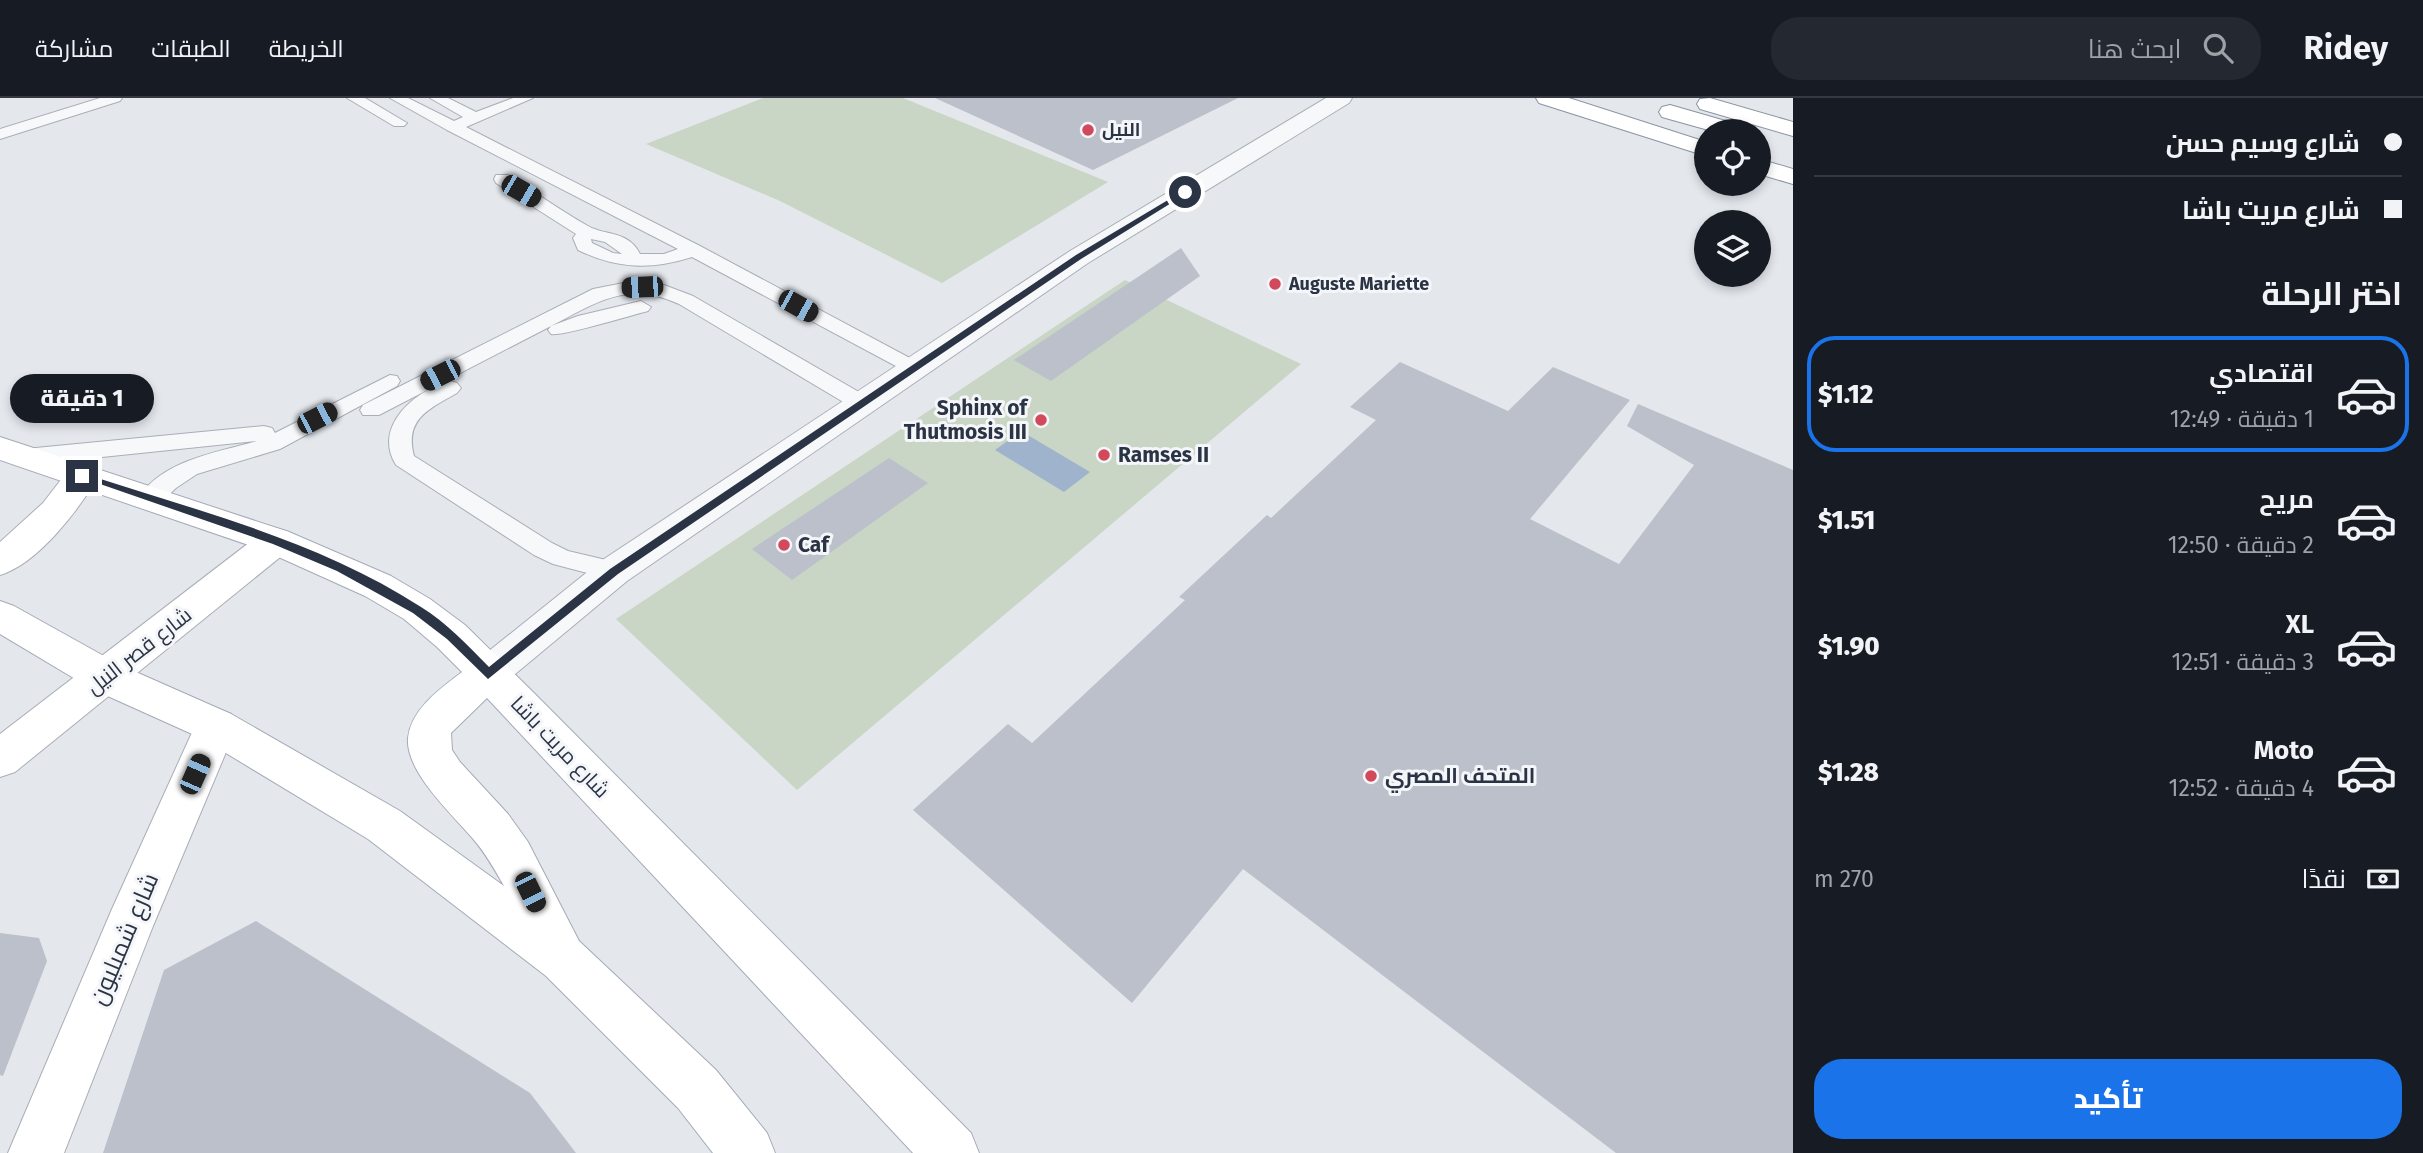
<!DOCTYPE html>
<html lang="ar">
<meta charset="utf-8">
<style>
body{margin:0;font-family:"Fira Sans",Cairo,sans-serif;background:#242831;color:#f1f3f6;direction:rtl;height:100vh;display:flex;flex-direction:column;font-size:26px;white-space:nowrap}
*{box-sizing:border-box;margin:0}
p{font-size:23px;color:#9ea1a6}
.icon{flex:none;width:38px;height:38px;fill:none;stroke:currentColor;stroke-width:2;stroke-linecap:round;stroke-linejoin:round}
.map{position:relative;flex:1;overflow:hidden;direction:ltr}
.panel{display:flex;flex-direction:column;background:#171b24;width:630px}
.panel>*{flex:none}
.banner{display:grid;align-content:center;height:154px;padding:0 21px;background:#171b24}
.fabs{position:absolute;left:1694px;top:21px;display:grid;gap:14px}
.fabs a{display:grid;place-items:center;width:77px;height:77px;border-radius:50%;background:#171b24;box-shadow:0 4px 10px #0003;font-size:35px}
.end{position:absolute;width:32px;height:32px;margin:-16px;border:9px solid #2b3445;background:#fff;box-shadow:0 0 0 4px #fff}
.from{border-radius:50%}
.bubble{position:absolute;height:49px;border-radius:24px;background:#171b24;box-shadow:0 4px 10px #0003;font-size:23px;font-weight:800;line-height:49px;text-align:center;direction:rtl}
.car{position:absolute;width:21px;height:42px;margin:-21px -10px;border-radius:9px;box-shadow:0 0 5px 2px #0007;background:linear-gradient(#222 24%,#8ab4d8 0 40%,#222 0 76%,#8ab4d8 0 86%,#222 0)}
.banner b{display:flex;align-items:center;gap:24px;height:66px;font-size:26px}
.banner b+b{border-top:2px solid #363941}
.banner i{width:18px;height:18px;background:#f1f3f6}
ul{padding:0;list-style:none}
li{display:flex;align-items:center;gap:21px;height:116px;margin:0 14px 10px;padding:0 7px;border:4px solid transparent;border-radius:28px}
li div{flex:1}
li b{display:block;font-size:26px}
li em{font-style:normal;font-weight:800}
li.current{border-color:#1a73e8}
li>.icon{width:63px;height:63px;stroke-width:1.5}
h2{padding:0 21px;font-size:32px;line-height:84px}
.pay{display:flex;align-items:center;gap:18px;height:77px;padding:0 21px;font-size:26px}
.pay p{margin-inline-start:auto}
.action{display:flex;gap:14px;margin-top:auto;padding:14px 21px}
.action a{flex:1;height:80px;border-radius:28px;background:#1a73e8;color:#fff;font-size:28px;font-weight:800;line-height:80px;text-align:center}
header{display:flex;align-items:center;gap:42px;box-sizing:border-box;height:98px;padding:0 35px;background:#171b24;border-bottom:2px solid #363941}
header strong{font-size:33px}
nav{display:flex;gap:38px;margin-inline-start:auto;font-size:24px}
.search{width:490px;height:63px;background:#242831;display:flex;align-items:center;gap:18px;box-sizing:border-box;padding:0 24px;border-radius:28px;color:#9ea1a6;font-size:26px}
main{display:flex;flex:1;min-height:0}
.map>svg:first-child{display:block}
</style>
<header>
<strong>Ridey</strong>
<div class="search"><svg class="icon" aria-label="search" viewBox="0 0 24 24"><circle cx="10" cy="10" r="6"/><path d="M15 15l6 6"/></svg>ابحث هنا</div>
<nav><a>الخريطة</a><a>الطبقات</a><a>مشاركة</a></nav>
</header>
<main>
<section class="panel">
<div class="banner">
<b><i class="from"></i>شارع وسيم حسن</b>
<b><i></i>شارع مريت باشا</b>
</div>
<h2>اختر الرحلة</h2>
<ul>
<li class="current"><svg class="icon" aria-label="car" viewBox="0 0 24 24"><path d="M5 17H2v-5l4-1 3-4h7l3 4 3 1v5h-3M9 17h6M6 11h13"/><circle cx="7" cy="17" r="2"/><circle cx="17" cy="17" r="2"/></svg><div><b>اقتصادي</b><p>1 دقيقة · 12:49</p></div><em>$1.12</em></li>
<li><svg class="icon" aria-label="car" viewBox="0 0 24 24"><path d="M5 17H2v-5l4-1 3-4h7l3 4 3 1v5h-3M9 17h6M6 11h13"/><circle cx="7" cy="17" r="2"/><circle cx="17" cy="17" r="2"/></svg><div><b>مريح</b><p>2 دقيقة · 12:50</p></div><em>$1.51</em></li>
<li><svg class="icon" aria-label="car" viewBox="0 0 24 24"><path d="M5 17H2v-5l4-1 3-4h7l3 4 3 1v5h-3M9 17h6M6 11h13"/><circle cx="7" cy="17" r="2"/><circle cx="17" cy="17" r="2"/></svg><div><b>XL</b><p>3 دقيقة · 12:51</p></div><em>$1.90</em></li>
<li><svg class="icon" aria-label="car" viewBox="0 0 24 24"><path d="M5 17H2v-5l4-1 3-4h7l3 4 3 1v5h-3M9 17h6M6 11h13"/><circle cx="7" cy="17" r="2"/><circle cx="17" cy="17" r="2"/></svg><div><b>Moto</b><p>4 دقيقة · 12:52</p></div><em>$1.28</em></li>
</ul>
<div class="pay"><svg class="icon" aria-label="cash" viewBox="0 0 24 24"><path d="M3 7h18v10H3z"/><circle cx="12" cy="12" r="2"/></svg>نقدًا<p>270 m</p></div>
<div class="action"><a>تأكيد</a></div>
</section>
<div class="map">
<svg width="1793" height="1055" viewBox="0 0 1793 1055">
<rect width="100%" height="100%" fill="#e4e7ec"/>
<g fill="#c9d6c5">
<path d="M763 0H903L1108 84 942 185 780 103 646 46Z"/>
<path d="M1125 182 1301 266 797 692 616 521Z"/>
</g>
<path fill="#9fb4cc" d="M1021 333 1090 374 1064 394 995 352Z"/>
<g fill="#bbc0ca">
<path d="M935 0H1238L1093 72Z"/>
<path d="M1181 150 1200 178 1051 283 1014 262Z"/>
<path d="M1400 264 1508 313 1553 269 1630 302 1530 421 1619 466 1694 367 1627 328 1638 306 1793 372V1055H1616L1243 771 1132 905 913 712 1008 626 1032 645 1185 502 1179 499 1267 417 1271 420 1376 322 1350 309Z"/>
<path d="M889 360 928 385 792 482 752 451Z"/>
<path d="M256 823 530 995 576 1055H103L164 872Z"/>
<path d="M0 835 39 840 47 863 3 978 0 977Z"/>
</g>
<g fill="none" stroke-linecap="round" stroke-linejoin="round">
<g stroke="#a9aeb7" stroke-width="2">
<g id="lane">
<path d="M100 0H122L120 3 0 41V31Z"/>
<path d="M347 0H365L407 25 404 28H394Z"/>
<path d="M390 0H408L454 23 463 19 430 0H448L476 14 513 0H533L466 29 700 148 921 266 924 270 921 274H907L692 159C651 172 617 171 578 152L573 140 576 136 496 85 494 81 496 77H508C535 94 561 113 588 128 605 138 628 132 640 156H664L678 151 447 32ZM591 141 605 144 622 156 613 155 592 145Z"/>
<path d="M634 183 664 187 693 198 871 301 874 306 871 311H855L679 206C628 182 597 204 551 228L578 218 641 203 651 209 648 213C632 217 560 239 551 236L548 232 551 228 379 317H363L360 312 363 307 593 191Z"/>
<path d="M390 277 397 278 400 283 397 288 280 351 197 376 176 390 157 408 149 410 141 408 137 402C161 362 216 355 257 343L25 367 17 364 14 359 17 354 25 351 264 328 272 330 275 335Z"/>
<path d="M450 283 457 285 461 290 457 295C429 311 404 321 414 358L552 445 568 453 623 466 627 473 623 480 614 482 553 466 534 457 396 367C372 329 415 292 450 283Z"/>
</g>
</g>
<g stroke="#a9aeb7" stroke-width="2">
<path id="street" d="M1326 0H1352L1349 5 1088 165 627 483 502 587 488 592 474 587 468 576 474 565 601 463 1070 153Z"/>
</g>
<g stroke="#a9aeb7" stroke-width="2">
<g id="secondary">
<path d="M82 367 94 370 99 378C78 412 39 465 0 477V444L43 405 70 370Z"/>
<path d="M276 430 289 434 294 443 289 452 15 674 0 679V636L263 434Z"/>
<path d="M216 610 231 616 237 628 153 828 64 1055H8L112 811 195 628 201 616Z"/>
</g>
</g>
<g stroke="#a3abb8" stroke-width="2">
<path id="primary" d="M0 339 289 434 391 478 430 501 465 527 535 596 971 1035 979 1055H913L487 600 451 635 452 652 460 664 508 716 528 744 579 843 716 972 767 1035 775 1055H713L678 1010 546 878 368 741 201 640 92 591 0 536V503L14 508 120 567 231 616 400 713 504 788C495 772 486 756 474 742 454 718 405 674 408 640 411 611 441 590 462 574L437 549 404 521 365 498 263 452 0 362Z"/>
</g>
<g stroke="#8b94a3" stroke-width="2">
<g id="highway">
<path d="M1536 0H1569L1706 44V58L1539 5Z"/>
<path d="M1710 0 1793 24V38L1700 11 1697 6 1700 1Z"/>
<path d="M1670 7 1743 28 1746 33H1712L1662 19 1659 14 1662 9Z"/>
<path d="M1759 61 1793 71V86L1759 76Z"/>
</g>
</g>
<use href="#lane" fill="#f7f8fa" fill-rule="evenodd"/>
<use href="#street" fill="#f7f8fa" fill-rule="evenodd"/>
<use href="#secondary" fill="#fff" fill-rule="evenodd"/>
<use href="#primary" fill="#fff" fill-rule="evenodd"/>
<use href="#highway" fill="#fff" fill-rule="evenodd"/>
</g>
<path fill="#2b3445" d="M1183 93 1189 94 1081 161 618 476 488 581 447 541 413 515 337 473 273 446 77 378 85 376C198 413 320 443 421 509 447 525 467 547 489 569L610 471 1076 157Z"/>
<g fill="#d1495b" stroke="#f4f6f9" stroke-width="2.5">
<circle cx="1088" cy="32" r="7"/>
<circle cx="1275" cy="186" r="7"/>
<circle cx="1041" cy="322" r="7"/>
<circle cx="1104" cy="357" r="7"/>
<circle cx="784" cy="447" r="7"/>
<circle cx="1371" cy="678" r="7"/>
</g>
<g text-anchor="middle" dominant-baseline="central" stroke-width="6" stroke-linejoin="round" paint-order="stroke">
<g font-size="18" font-weight="bold" fill="#2b3445" stroke="#f4f6f9" text-anchor="start">
<text x="1102" y="32">النيل</text>
<text x="1289" y="186">Auguste Mariette</text>
</g>
<g font-size="21" font-weight="bold" fill="#2b3445" stroke="#f4f6f9" text-anchor="start">
<text x="1027" y="310" text-anchor="end">Sphinx of<tspan x="1027" dy="24">Thutmosis III</tspan></text>
<text x="1118" y="357">Ramses II</text>
<text x="798" y="447">Caf</text>
<text x="1385" y="678">المتحف المصري</text>
</g>
<g font-size="21" fill="#2b3445" stroke="#f4f6f9">
<text transform="translate(139 553) rotate(-38)">شارع قصر النيل</text>
<text transform="translate(560 649) rotate(46)">شارع مريت باشا</text>
</g>
<g font-size="24" fill="#2b3445" stroke="#f4f6f9">
<text transform="translate(124 841) rotate(-67)">شارع شمبليون</text>
</g>
</g>
</svg>
<div class="fabs">
<a><svg class="icon" aria-label="locate" viewBox="0 0 24 24"><circle cx="12" cy="12" r="6"/><path d="M12 2v4M12 18v4M2 12h4M18 12h4"/></svg></a>
<a><svg class="icon" aria-label="layers" viewBox="0 0 24 24"><path d="M12 4l9 5-9 5-9-5zM3 14l9 5 9-5"/></svg></a>
</div>
<i class="end from" style="left:1185px;top:94px"></i>
<i class="end" style="left:82px;top:378px"></i>
<div class="bubble" style="left:10px;top:276px;width:144px">1 دقيقة</div>
<i class="car" style="left:521px;top:93px;rotate:120deg"></i>
<i class="car" style="left:642px;top:189px;rotate:268deg"></i>
<i class="car" style="left:798px;top:208px;rotate:119deg"></i>
<i class="car" style="left:440px;top:277px;rotate:243deg"></i>
<i class="car" style="left:317px;top:320px;rotate:63deg"></i>
<i class="car" style="left:195px;top:676px;rotate:24deg"></i>
<i class="car" style="left:530px;top:794px;rotate:154deg"></i>
</div>
</main>
